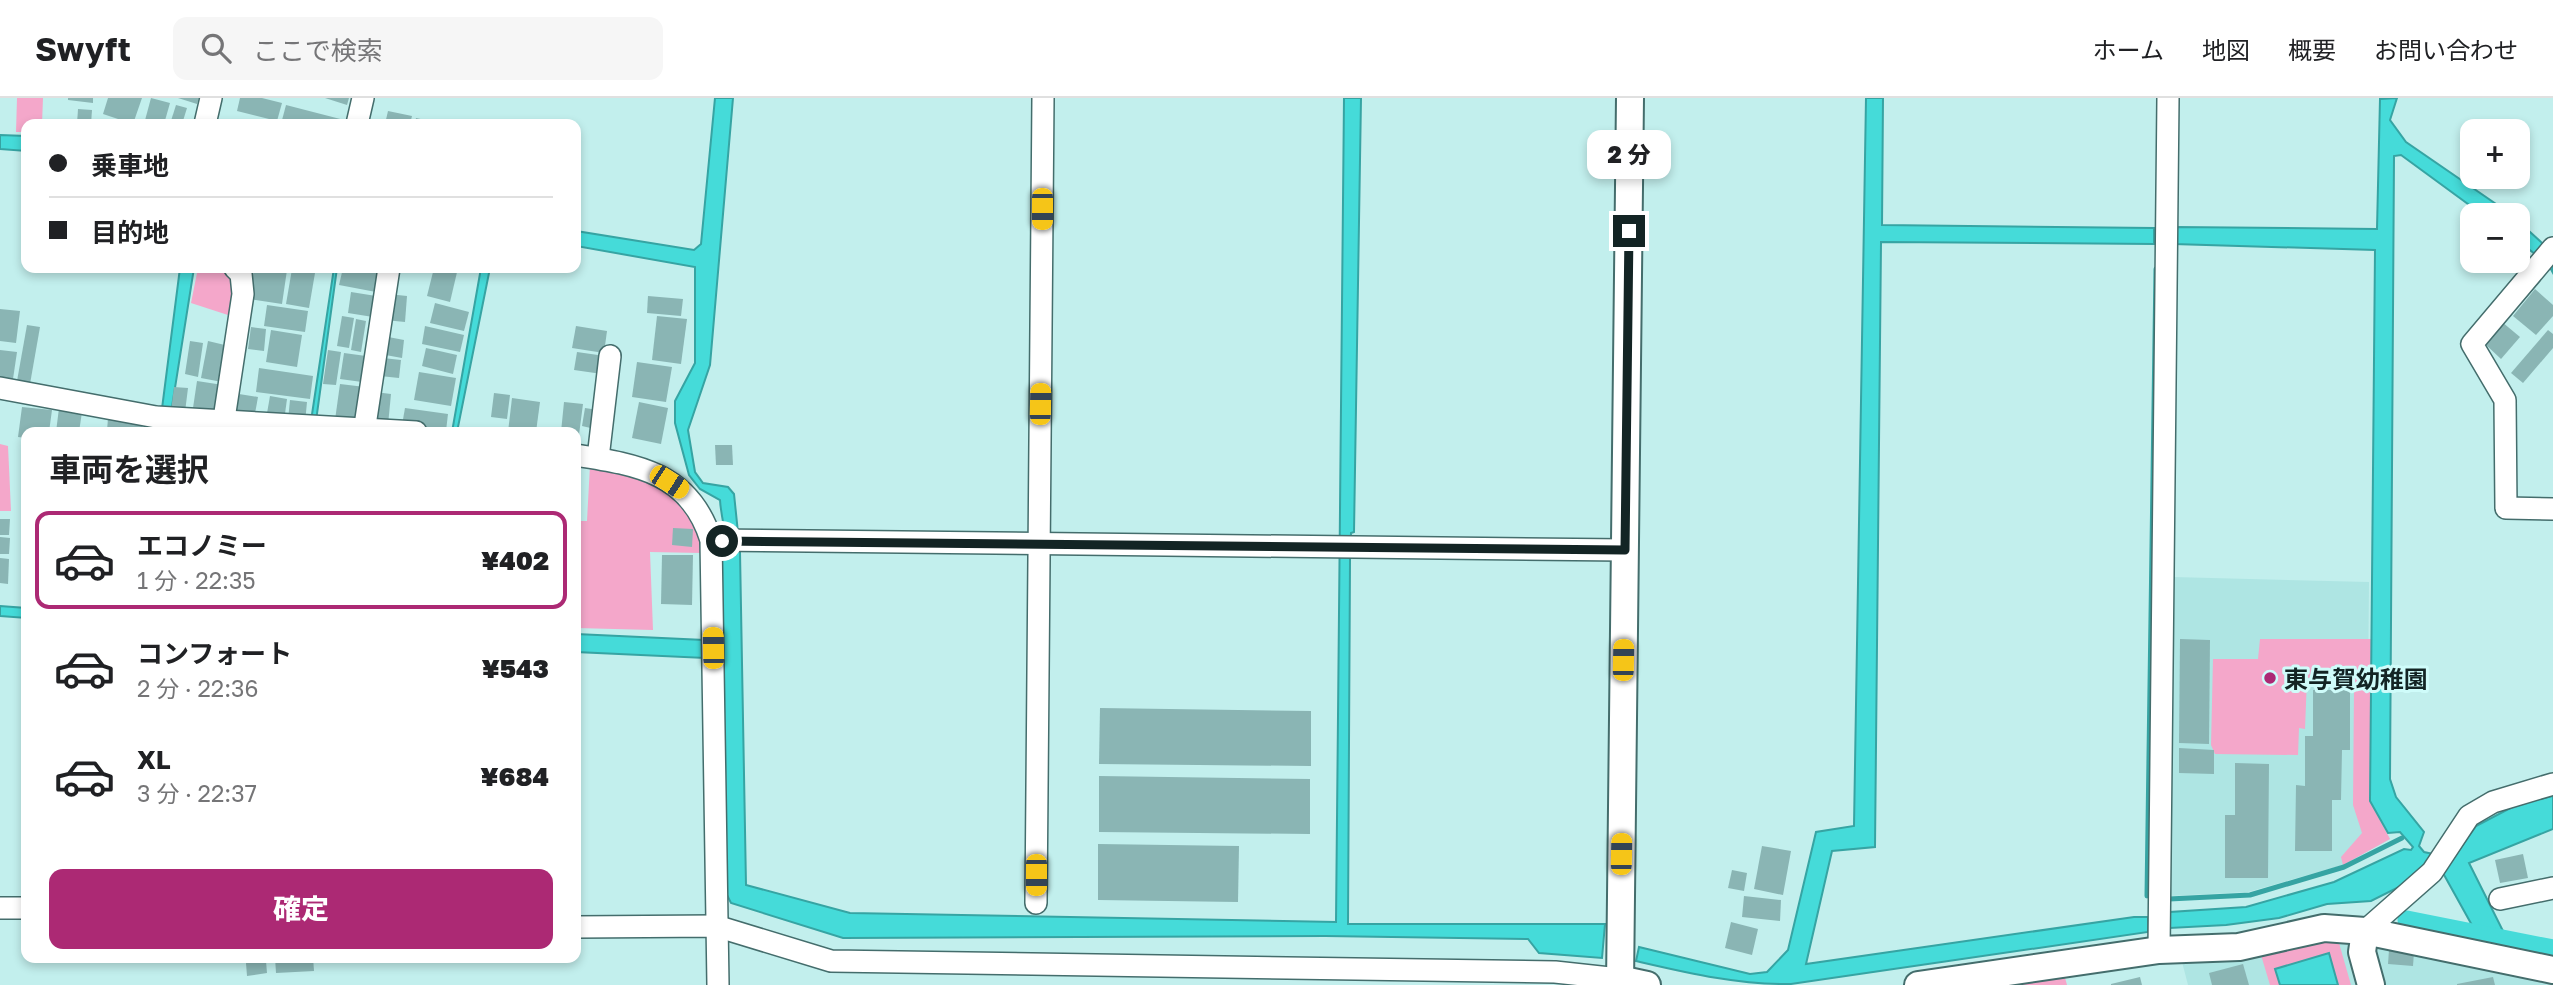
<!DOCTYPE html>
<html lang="ja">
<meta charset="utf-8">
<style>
body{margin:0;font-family:"Golos Text","Noto Sans JP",sans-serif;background:#f6f6f6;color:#202124;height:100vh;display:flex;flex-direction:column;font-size:26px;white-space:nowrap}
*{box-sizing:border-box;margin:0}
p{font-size:23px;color:#757577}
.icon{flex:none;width:38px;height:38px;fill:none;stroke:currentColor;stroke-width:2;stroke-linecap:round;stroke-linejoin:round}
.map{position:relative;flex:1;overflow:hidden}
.panel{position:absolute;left:21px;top:329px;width:560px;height:536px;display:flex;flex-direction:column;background:#fff;border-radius:14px;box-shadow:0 4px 10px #0003}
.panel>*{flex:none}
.banner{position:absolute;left:21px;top:21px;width:560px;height:154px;border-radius:14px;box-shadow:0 4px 10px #0003;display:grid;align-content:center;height:154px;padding:0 28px;background:#fff}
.fabs{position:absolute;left:2460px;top:21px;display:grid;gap:14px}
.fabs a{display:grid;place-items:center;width:70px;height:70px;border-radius:14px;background:#fff;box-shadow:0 4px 10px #0003;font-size:35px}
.end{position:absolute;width:32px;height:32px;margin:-16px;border:9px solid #132424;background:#fff;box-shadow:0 0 0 4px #fff}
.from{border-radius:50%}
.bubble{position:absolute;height:49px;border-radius:14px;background:#fff;box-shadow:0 4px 10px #0003;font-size:23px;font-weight:800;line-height:49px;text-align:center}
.car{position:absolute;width:21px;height:42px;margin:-21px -10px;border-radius:9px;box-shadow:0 0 5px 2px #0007;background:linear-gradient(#f5c518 24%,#345 0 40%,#f5c518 0 76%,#345 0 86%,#f5c518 0)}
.banner b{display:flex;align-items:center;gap:24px;height:66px;font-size:26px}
.banner b+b{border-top:2px solid #e0e0e0}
.banner i{width:18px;height:18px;background:#202124}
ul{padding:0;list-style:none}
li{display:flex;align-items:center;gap:21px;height:98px;margin:0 14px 10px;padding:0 14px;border:4px solid transparent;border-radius:14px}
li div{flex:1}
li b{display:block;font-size:26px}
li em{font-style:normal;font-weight:800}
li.active{border-color:#ac2974}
li>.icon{width:63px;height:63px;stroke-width:1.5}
h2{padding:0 28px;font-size:32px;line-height:84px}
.cta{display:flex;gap:14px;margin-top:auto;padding:14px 28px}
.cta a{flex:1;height:80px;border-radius:14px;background:#ac2974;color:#fff;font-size:28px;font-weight:800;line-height:80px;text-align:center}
header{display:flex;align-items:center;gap:42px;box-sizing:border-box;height:98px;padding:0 35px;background:#fff;border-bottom:2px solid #e0e0e0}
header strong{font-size:33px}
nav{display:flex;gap:38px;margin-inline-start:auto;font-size:24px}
.search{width:490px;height:63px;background:#f6f6f6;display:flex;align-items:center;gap:18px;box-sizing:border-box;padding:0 24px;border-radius:14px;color:#757577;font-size:26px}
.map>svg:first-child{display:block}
</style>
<header>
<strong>Swyft</strong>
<div class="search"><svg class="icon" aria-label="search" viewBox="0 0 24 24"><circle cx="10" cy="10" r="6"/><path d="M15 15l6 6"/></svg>ここで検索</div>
<nav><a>ホーム</a><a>地図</a><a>概要</a><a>お問い合わせ</a></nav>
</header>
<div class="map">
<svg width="2553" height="887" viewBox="0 0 2553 887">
<rect width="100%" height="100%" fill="#c2efed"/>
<g fill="#aee5e3">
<path d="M2173 479 2369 484 2367 704 2390 741 2343 767 2248 794 2169 798Z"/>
<path d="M2321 842 2354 847 2364 887H2188L2181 860Z"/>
<path d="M2381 843 2476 861V870L2553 882V887H2382L2374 855Z"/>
</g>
<g fill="#f4a7ca">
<path d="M17 0H43L42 26H26V34H16Z"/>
<path d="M198 170H225L235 181 231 218 191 205Z"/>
<path d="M0 346 8 348 11 413H0Z"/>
<path d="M590 367C647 380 695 387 702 455L650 454 653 532 576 530V423H587Z"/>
<path d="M2260 541H2372L2370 703 2390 741 2343 767 2341 759 2362 735 2353 707 2354 591 2340 578 2307 580 2305 631 2299 630 2298 657 2215 656 2211 647 2213 561H2258Z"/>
<path d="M2321 842 2339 845 2351 887H2270L2261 857Z"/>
<path d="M2064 876 2067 887H1992Z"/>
</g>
<g fill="#45dbd9" stroke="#36a4a3" stroke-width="2">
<path d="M715 0H733L710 267 688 332 695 374 703 385 728 389 734 396 740 454 746 787 850 815 1336 824 1344 0H1361L1354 434 1351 435 1350 462 1348 826H1605L1602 860 1539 855 1528 841 1325 838 843 840 731 805 727 797 720 457 727 450C726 434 721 419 720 402L700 391 689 377 675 325V303L695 265V169L576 148V133L694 152 701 146Z"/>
<path d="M1866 0H1883L1882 127 2154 130V146L1881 144 1875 749 1832 753 1806 866 2134 819H2148V834L1791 886C1738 887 1688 875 1636 863L1639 849 1750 876 1767 874 1788 852 1816 734 1854 728Z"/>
<path d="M2397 0 2390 22 2406 44 2512 117H2483L2401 57 2394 58 2390 681 2396 699 2424 734 2419 748 2424 754 2433 756 2415 781 2371 803 2327 806 2279 820 2226 827 2170 830V814L2246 809 2334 784 2404 751 2411 752 2413 749 2400 734 2388 735 2370 703 2375 152 2174 146 2175 129 2377 131 2380 1Z"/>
<path d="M0 37 26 38V53L0 51Z"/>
<path d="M2518 123 2553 155V175L2548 166 2518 143Z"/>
<path d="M180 170H194L168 334H159Z"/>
<path d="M334 170H337L316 323H311Z"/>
<path d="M481 170H490L457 334H452Z"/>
<path d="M0 508 26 510V520L0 518Z"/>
<path d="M576 536 704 542 705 560 576 554Z"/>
<path d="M2553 698V731L2469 765 2503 833 2473 829 2443 775 2476 728 2518 706Z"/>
<path d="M2329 855 2338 887H2280L2275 871Z"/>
</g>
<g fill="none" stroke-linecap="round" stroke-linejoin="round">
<g stroke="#36a4a3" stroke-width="5">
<path d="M2147 798 2156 171"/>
<path d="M2169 801 2250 797 2344 769 2402 740"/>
</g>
<path stroke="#45dbd9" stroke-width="19" d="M2407 822 2553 851"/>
</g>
<g fill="#8ab5b4">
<path d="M68 0H93V5L68 2Z"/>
<path d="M108 0H142L133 26 103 16Z"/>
<path d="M151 0 170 5 164 26H144Z"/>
<path d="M178 0H199L197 6Z"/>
<path d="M240 0H262L282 5 277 23 237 13Z"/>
<path d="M325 0H349L347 7Z"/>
<path d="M176 7 187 10 182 26H170Z"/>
<path d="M286 7 348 23V26H281Z"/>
<path d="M78 11 92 12 91 26H77Z"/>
<path d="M388 13 412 18 410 26H385Z"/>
<path d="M416 20 439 25V26H415Z"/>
<path d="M254 170 287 172 282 206 249 201Z"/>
<path d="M343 170 381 171 376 194 339 187Z"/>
<path d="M434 170H458L450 204 427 198Z"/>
<path d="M292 171 315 175 309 210 286 206Z"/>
<path d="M2535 191 2553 207V218L2536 237 2513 218Z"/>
<path d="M351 194 376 198 373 219 348 215Z"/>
<path d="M388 196 407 198 405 224 385 222Z"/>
<path d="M648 198 683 201 681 218 647 215Z"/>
<path d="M435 205 469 214 464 233 430 225Z"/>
<path d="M267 207 308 213 305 234 264 228Z"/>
<path d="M0 211 20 213 16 245 0 243Z"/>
<path d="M342 218 354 220 349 250 337 248Z"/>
<path d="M657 218 687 221 681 266 652 262Z"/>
<path d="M356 221 366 223 361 254 351 252Z"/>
<path d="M2502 224 2520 239 2501 261 2484 245Z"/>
<path d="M27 227 40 229 30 286 17 283Z"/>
<path d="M425 228 464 237 460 254 422 246Z"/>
<path d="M576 228 607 233 604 255 572 250Z"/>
<path d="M251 229 266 231 264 253 248 251Z"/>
<path d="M271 232 302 237 297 269 266 264Z"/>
<path d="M2548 232 2553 236V250L2523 285 2511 275Z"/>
<path d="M383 238 404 242 402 260 380 256Z"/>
<path d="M190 243 203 245 198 279 185 276Z"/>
<path d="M208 243 229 248 222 284 201 280Z"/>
<path d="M426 250 457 257 453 276 422 268Z"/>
<path d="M0 252 17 254 13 281 0 279Z"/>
<path d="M328 252 341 254 336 287 323 286Z"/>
<path d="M577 254 605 258 602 276 574 272Z"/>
<path d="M344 255 366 258 362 284 340 281Z"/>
<path d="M383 260 401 262 399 280 380 278Z"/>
<path d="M637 264 672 269 666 304 632 299Z"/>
<path d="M259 270 313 278 310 301 256 294Z"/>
<path d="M419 274 456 280 451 308 414 302Z"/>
<path d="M197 283 223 287 219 314 193 310Z"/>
<path d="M340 286 365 289 360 325 335 322Z"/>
<path d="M174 289 188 290 185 314 171 313Z"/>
<path d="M375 294 391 296 388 327 371 325Z"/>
<path d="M494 295 510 297 507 321 491 319Z"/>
<path d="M239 296 258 299 254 321 236 318Z"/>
<path d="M270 298 287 301 284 323 266 321Z"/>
<path d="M512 300 540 304 536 334H508Z"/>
<path d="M290 302 307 304 305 325 288 322Z"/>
<path d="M564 304 583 306 577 352 576 334H561Z"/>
<path d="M639 304 668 310 661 346 632 340Z"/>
<path d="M22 309 52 312 49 334H26V340L18 339Z"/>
<path d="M59 310 82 314 79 334H56Z"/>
<path d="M405 310 448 316 446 333 402 327Z"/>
<path d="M585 310 598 312 595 331 582 328Z"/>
<path d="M108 319 143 323 142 334H107Z"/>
<path d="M187 324 215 328 214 334 185 333Z"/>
<path d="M538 329 557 331 556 334H537Z"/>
<path d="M715 347H732L733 367H716Z"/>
<path d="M0 421H10L9 437H0Z"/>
<path d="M673 430 693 431 692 449 672 447Z"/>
<path d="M0 439 10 440 9 456H0Z"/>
<path d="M662 457H693L692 507 661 506Z"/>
<path d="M0 460 9 461 8 486 0 485Z"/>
<path d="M2180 541 2210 542 2209 646 2179 645Z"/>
<path d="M2313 592H2350V652H2342L2341 702H2332V753H2295L2296 687 2305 688V638H2313Z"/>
<path d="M1100 610 1311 613V668L1099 666Z"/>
<path d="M2179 650 2214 652V676L2179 675Z"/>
<path d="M2235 665 2269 666 2268 780H2225V717H2235Z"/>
<path d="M1099 678 1310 681V736L1099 734Z"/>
<path d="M1098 746 1239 748 1238 804 1098 802Z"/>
<path d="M1762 748 1791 753 1783 797 1754 791Z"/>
<path d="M2523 756 2528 780 2500 785 2495 762Z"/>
<path d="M1732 772 1747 775 1744 793 1728 790Z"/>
<path d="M1744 798 1781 802 1780 823 1742 819Z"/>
<path d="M1731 824 1758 831 1752 857 1725 850Z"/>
<path d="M2389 852 2414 854 2413 868 2388 866Z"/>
<path d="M228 859H254V861L228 862Z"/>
<path d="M275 859H313L314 873 276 875Z"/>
<path d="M266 863 267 875 247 878 246 865Z"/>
<path d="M2243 866 2249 887H2212L2209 875Z"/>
<path d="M2140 879 2142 887H2111V886Z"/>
<path d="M2493 879 2495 887H2457V886Z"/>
</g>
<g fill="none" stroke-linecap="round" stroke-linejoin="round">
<g stroke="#446d6c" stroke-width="24">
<g id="minor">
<path d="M205 26 211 0"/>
<path d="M357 26 363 0"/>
<path d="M2553 150 2472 246 2505 302 2506 410 2553 411"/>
<path d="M0 290 156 319 416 334"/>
<path d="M222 334 243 196 241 176 235 170"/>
<path d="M364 334 389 170"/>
<path d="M576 357C639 367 690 375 711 442L718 887"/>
<path d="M598 360 610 258"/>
<path d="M711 442 1625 452"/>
<path d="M2500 801 2553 790"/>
<path d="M1036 805 1043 0"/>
<path d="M0 810H26"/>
<path d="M576 829 716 828 831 863 1555 874 1619 881"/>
<path d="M2365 833 2432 774 2469 718 2493 704 2553 686"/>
<path d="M2159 852 2168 0"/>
</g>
</g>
<g stroke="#446d6c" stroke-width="30">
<g id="tertiary">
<path d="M2365 833 2362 854 2371 887"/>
<path d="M1619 881 1647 887"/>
<path d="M1620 887 1630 0"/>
<path d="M1918 887 2159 852 2239 849 2324 830 2365 833 2553 872"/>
</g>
</g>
<use href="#minor" stroke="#fff" stroke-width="21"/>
<use href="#tertiary" stroke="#fff" stroke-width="26"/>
</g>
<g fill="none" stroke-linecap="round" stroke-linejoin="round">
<path stroke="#132424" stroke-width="9" d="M722 443 1625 452 1629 133"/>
</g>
<circle fill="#ac2974" stroke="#cffcfa" stroke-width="2.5" cx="2270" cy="580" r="7"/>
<g text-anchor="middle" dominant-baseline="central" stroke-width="6" stroke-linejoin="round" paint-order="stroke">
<g font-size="24" font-weight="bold" fill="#132424" stroke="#cffcfa" text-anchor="start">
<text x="2284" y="580">東与賀幼稚園</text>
</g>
</g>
</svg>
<div class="fabs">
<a>+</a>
<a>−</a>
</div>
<i class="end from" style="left:722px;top:443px"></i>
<i class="end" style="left:1629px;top:133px"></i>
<div class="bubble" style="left:1587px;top:32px;width:84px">2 分</div>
<i class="car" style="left:1042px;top:111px;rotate:180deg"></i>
<i class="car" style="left:1040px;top:306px;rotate:1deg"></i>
<i class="car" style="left:669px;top:384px;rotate:123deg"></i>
<i class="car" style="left:713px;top:550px;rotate:359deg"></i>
<i class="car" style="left:1623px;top:562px;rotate:1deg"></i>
<i class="car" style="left:1621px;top:756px;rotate:1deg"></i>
<i class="car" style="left:1036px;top:777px;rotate:180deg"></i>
<div class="banner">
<b><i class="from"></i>乗車地</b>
<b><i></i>目的地</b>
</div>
<section class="panel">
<h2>車両を選択</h2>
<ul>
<li class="active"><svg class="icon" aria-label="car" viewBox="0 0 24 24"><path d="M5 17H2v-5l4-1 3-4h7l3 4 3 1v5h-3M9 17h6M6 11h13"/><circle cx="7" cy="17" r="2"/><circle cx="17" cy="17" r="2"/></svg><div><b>エコノミー</b><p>1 分 · 22:35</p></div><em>¥402</em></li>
<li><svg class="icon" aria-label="car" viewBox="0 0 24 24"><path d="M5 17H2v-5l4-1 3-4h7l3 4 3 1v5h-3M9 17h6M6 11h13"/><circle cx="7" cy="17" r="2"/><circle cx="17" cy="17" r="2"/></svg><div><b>コンフォート</b><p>2 分 · 22:36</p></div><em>¥543</em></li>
<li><svg class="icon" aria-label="car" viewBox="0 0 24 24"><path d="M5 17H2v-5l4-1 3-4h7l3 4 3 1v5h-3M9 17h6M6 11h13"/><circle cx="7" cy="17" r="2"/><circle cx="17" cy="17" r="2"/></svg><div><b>XL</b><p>3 分 · 22:37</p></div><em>¥684</em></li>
</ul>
<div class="cta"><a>確定</a></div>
</section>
</div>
